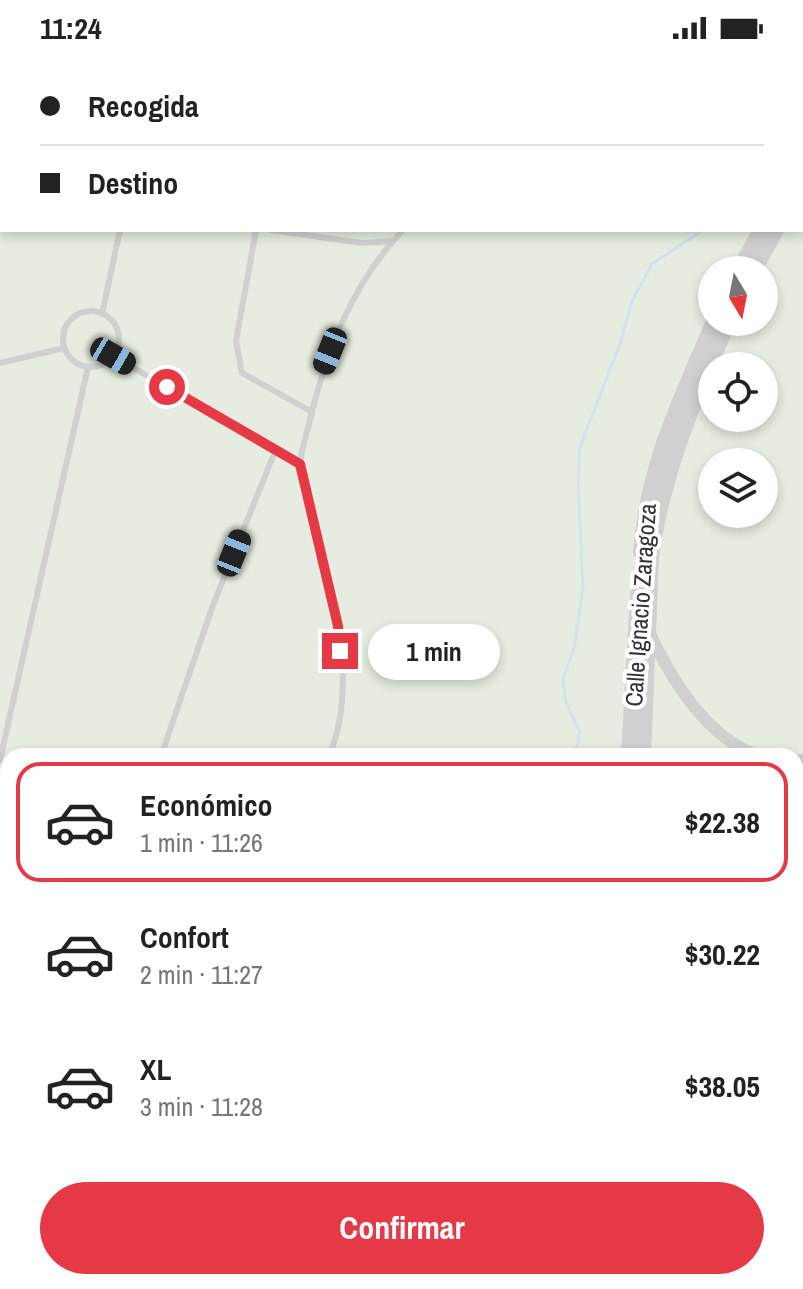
<!DOCTYPE html>
<html lang="es">
<meta charset="utf-8">
<style>
body{margin:0;font-family:"Archivo Narrow",sans-serif;background:#f6f6f6;color:#222;height:100vh;display:flex;flex-direction:column;font-size:30px;white-space:nowrap}
*{box-sizing:border-box;margin:0}
p{font-size:26px;color:#767676}
.icon{flex:none;width:44px;height:44px;fill:none;stroke:currentColor;stroke-width:2;stroke-linecap:round;stroke-linejoin:round}
.map{position:relative;flex:1;overflow:hidden}
.drawer{position:absolute;left:0px;top:692px;width:804px;height:542px;display:flex;flex-direction:column;background:#fff;border-radius:24px 24px 0 0;box-shadow:0 4px 12px #0003}
.drawer>*{flex:none}
.guide{position:absolute;left:0px;top:0px;width:804px;height:176px;box-shadow:0 4px 12px #0003;display:grid;align-content:center;height:176px;padding:0 40px;background:#fff}
.needle{width:52px;rotate:170deg}
.tools{position:absolute;left:698px;top:200px;display:grid;gap:16px}
.tools a{display:grid;place-items:center;width:80px;height:80px;border-radius:50%;background:#fff;box-shadow:0 4px 12px #0003;font-size:40px}
.end{position:absolute;width:36px;height:36px;margin:-18px;border:10px solid #e63946;background:#fff;box-shadow:0 0 0 4px #fff}
.from{border-radius:50%}
.bubble{position:absolute;height:56px;border-radius:28px;background:#fff;box-shadow:0 4px 12px #0003;font-size:26px;font-weight:700;line-height:56px;text-align:center}
.car{position:absolute;width:24px;height:48px;margin:-24px -12px;border-radius:10px;box-shadow:0 0 6px 2px #0007;background:linear-gradient(#222 24%,#8ab4d8 0 40%,#222 0 76%,#8ab4d8 0 86%,#222 0)}
.guide b{display:flex;align-items:center;gap:28px;height:76px;font-size:30px}
.guide b+b{border-top:2px solid #e0e0e0}
.guide i{width:20px;height:20px;background:#222}
ul{padding:14px 0 0;list-style:none}
li{display:flex;align-items:center;gap:24px;height:120px;margin:0 16px 12px;padding:0 24px;border:4px solid transparent;border-radius:24px}
li div{flex:1}
li b{display:block;font-size:30px}
li em{font-style:normal;font-weight:700}
li.current{border-color:#e63946}
li>.icon{width:72px;height:72px;stroke-width:1.5}
.button{display:flex;gap:16px;margin-top:auto;padding:16px 40px}
.button a{flex:1;height:92px;border-radius:48px;background:#e63946;color:#fff;font-size:32px;font-weight:700;line-height:92px;text-align:center}
.status{display:flex;justify-content:space-between;align-items:center;height:56px;padding:0 40px;background:#fff;direction:ltr}
.status svg{height:22px;fill:currentColor}
.map>svg:first-child{display:block}
</style>
<div class="status"><b>11:24</b><svg viewBox="0 0 49 12"><path d="M0 12V9h3v3zM5 12V6h3v6zM10 12V3h3v9zM15 12V0h3v12zM26 1h20v11H26zM47 4h2v5h-2z"/></svg></div>
<div class="map">
<svg width="803" height="1233" viewBox="0 0 803 1233">
<rect width="100%" height="100%" fill="#fff"/>
<path fill="#e6ecdf" fill-rule="evenodd" d="M0 0H803V1233H0ZM2 2H802V174H2ZM712 214H764V266H712ZM712 310H764V362H712ZM712 406H764V458H712ZM8 700H796V1226H8Z"/>
<g fill="none" stroke-linecap="round" stroke-linejoin="round">
<g stroke="#cfe2ee" stroke-width="3">
<path d="M802 27 803 26"/>
<path d="M568 700 577 690 580 677 566 646 563 623 574 593 583 532 578 423 580 391 620 288 632 245 652 208 703 174"/>
<path d="M796 910 803 906"/>
<path d="M482 1226 483 1233"/>
</g>
<g stroke="#d0d0d0" stroke-width="6">
<path d="M265 0V2"/>
<path d="M449 0V2"/>
<path d="M65 2 67 0"/>
<path d="M157 2 158 0"/>
<path d="M0 63 2 61"/>
<path d="M256 174 236 285 242 317 312 356"/>
<path d="M270 174 362 187 392 185"/>
<circle cx="91" cy="283" r="28"/>
<path d="M102 258 120 174"/>
<path d="M113 300 300 408"/>
<path d="M0 307 64 292"/>
<path d="M161 700 213 549 276 393"/>
<path d="M329 700C361 624 330 539 313 463 309 446 301 427 300 409 300 397 306 381 309 368 326 296 351 229 403 174"/>
<path d="M0 704 88 311"/>
<path d="M0 779 8 781"/>
<path d="M796 1024 803 1013"/>
<path d="M0 1110 8 1107"/>
<path d="M110 1226 111 1233"/>
<path d="M229 1226 235 1233"/>
<path d="M694 1233V1226"/>
</g>
<g stroke="#d0d0d0" stroke-width="12">
<path d="M649 575C670 622 708 685 761 700"/>
<path d="M723 700 748 696"/>
<path d="M796 705 803 704"/>
<path d="M796 846 803 838"/>
</g>
<g stroke="#d0d0d0" stroke-width="16">
<path d="M802 107 803 106"/>
<path d="M802 132 803 131"/>
<path d="M739 214 761 174"/>
<path d="M754 214 776 174"/>
<path d="M641 496C648 410 680 344 714 266"/>
<path d="M629 700 638 539"/>
<path d="M643 700 651 501C662 418 695 342 728 266"/>
<path d="M654 1226 655 1233"/>
<path d="M674 1226V1233"/>
</g>
</g>
<g fill="none" stroke-linecap="round" stroke-linejoin="round">
<path stroke="#e63946" stroke-width="10" d="M167 331 300 408 338 570 340 595"/>
</g>
<g text-anchor="middle" dominant-baseline="central" stroke-width="8" stroke-linejoin="round" paint-order="stroke">
<g font-size="24" fill="#333" stroke="#fff">
<text transform="translate(640 549) rotate(-86)">Calle Ignacio Zaragoza</text>
</g>
</g>
</svg>
<div class="tools">
<a><svg class="needle" viewBox="-14 -14 28 28"><path d="M0-13l5 13h-10z" fill="#e53935"/><path d="M0 13l5-13h-10z" fill="#767676"/></svg></a>
<a><svg class="icon" aria-label="locate" viewBox="0 0 24 24"><circle cx="12" cy="12" r="6"/><path d="M12 2v4M12 18v4M2 12h4M18 12h4"/></svg></a>
<a><svg class="icon" aria-label="layers" viewBox="0 0 24 24"><path d="M12 4l9 5-9 5-9-5zM3 14l9 5 9-5"/></svg></a>
</div>
<i class="end from" style="left:167px;top:331px"></i>
<i class="end" style="left:340px;top:595px"></i>
<div class="bubble" style="left:368px;top:568px;width:132px">1 min</div>
<i class="car" style="left:330px;top:295px;rotate:202deg"></i>
<i class="car" style="left:113px;top:300px;rotate:120deg"></i>
<i class="car" style="left:234px;top:497px;rotate:22deg"></i>
<div class="guide">
<b><i class="from"></i>Recogida</b>
<b><i></i>Destino</b>
</div>
<section class="drawer">
<ul>
<li class="current"><svg class="icon" aria-label="car" viewBox="0 0 24 24"><path d="M5 17H2v-5l4-1 3-4h7l3 4 3 1v5h-3M9 17h6M6 11h13"/><circle cx="7" cy="17" r="2"/><circle cx="17" cy="17" r="2"/></svg><div><b>Económico</b><p>1 min · 11:26</p></div><em>$22.38</em></li>
<li><svg class="icon" aria-label="car" viewBox="0 0 24 24"><path d="M5 17H2v-5l4-1 3-4h7l3 4 3 1v5h-3M9 17h6M6 11h13"/><circle cx="7" cy="17" r="2"/><circle cx="17" cy="17" r="2"/></svg><div><b>Confort</b><p>2 min · 11:27</p></div><em>$30.22</em></li>
<li><svg class="icon" aria-label="car" viewBox="0 0 24 24"><path d="M5 17H2v-5l4-1 3-4h7l3 4 3 1v5h-3M9 17h6M6 11h13"/><circle cx="7" cy="17" r="2"/><circle cx="17" cy="17" r="2"/></svg><div><b>XL</b><p>3 min · 11:28</p></div><em>$38.05</em></li>
</ul>
<div class="button"><a>Confirmar</a></div>
</section>
</div>
